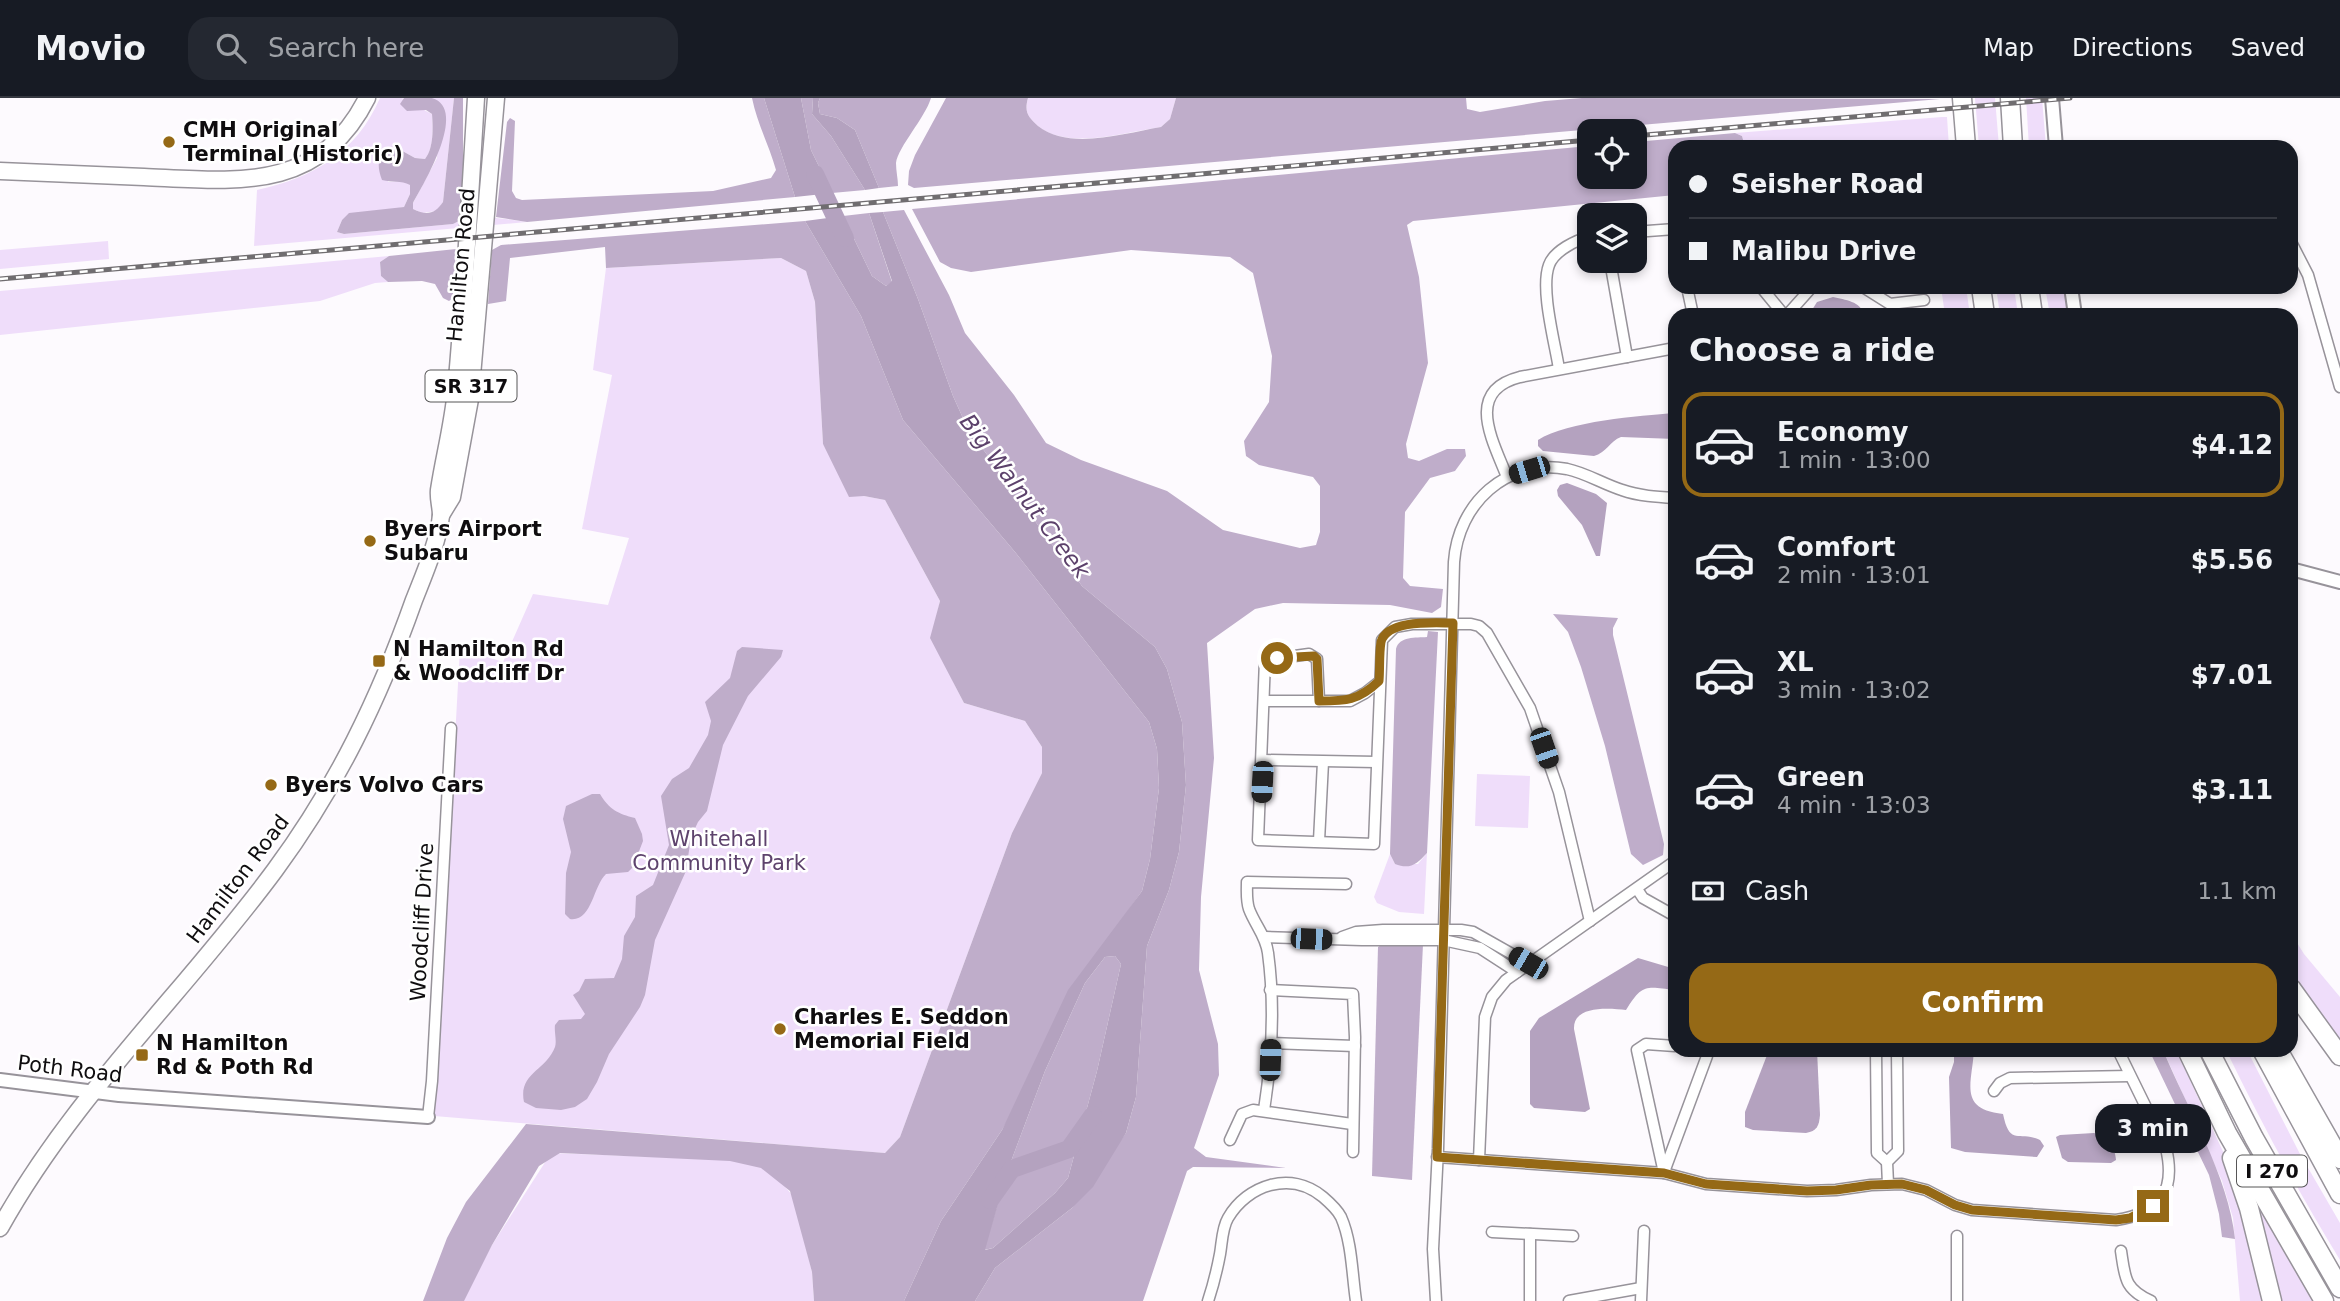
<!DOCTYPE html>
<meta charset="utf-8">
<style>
body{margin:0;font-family:"DejaVu Sans",sans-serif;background:#242831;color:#f1f3f6;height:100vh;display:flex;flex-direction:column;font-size:26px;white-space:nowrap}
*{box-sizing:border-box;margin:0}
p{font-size:23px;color:#9ea1a6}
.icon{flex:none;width:38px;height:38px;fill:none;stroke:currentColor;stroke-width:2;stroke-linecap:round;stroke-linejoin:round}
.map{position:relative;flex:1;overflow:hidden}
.panel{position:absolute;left:1668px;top:210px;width:630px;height:749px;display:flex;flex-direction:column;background:#171b24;border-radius:21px;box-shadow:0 4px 10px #0003}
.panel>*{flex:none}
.guide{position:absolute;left:1668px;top:42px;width:630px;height:154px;border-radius:21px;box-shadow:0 4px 10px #0003;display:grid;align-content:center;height:154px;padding:0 21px;background:#171b24}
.buttons{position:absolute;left:1577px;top:21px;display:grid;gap:14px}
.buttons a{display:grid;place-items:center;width:70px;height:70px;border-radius:14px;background:#171b24;box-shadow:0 4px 10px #0003;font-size:35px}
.end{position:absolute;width:32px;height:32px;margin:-16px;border:9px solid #956916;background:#fff;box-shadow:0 0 0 4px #fff}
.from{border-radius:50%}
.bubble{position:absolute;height:49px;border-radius:21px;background:#171b24;box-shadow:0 4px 10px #0003;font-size:23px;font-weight:600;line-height:49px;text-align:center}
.car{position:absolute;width:21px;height:42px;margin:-21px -10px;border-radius:9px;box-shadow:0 0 5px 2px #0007;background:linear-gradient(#222 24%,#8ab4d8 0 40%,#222 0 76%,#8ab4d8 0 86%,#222 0)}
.guide b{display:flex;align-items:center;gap:24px;height:66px;font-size:26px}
.guide b+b{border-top:2px solid #363941}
.guide i{width:18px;height:18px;background:#f1f3f6}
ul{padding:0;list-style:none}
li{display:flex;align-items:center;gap:21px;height:105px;margin:0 14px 10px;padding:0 7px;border:4px solid transparent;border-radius:21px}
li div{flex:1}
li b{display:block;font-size:26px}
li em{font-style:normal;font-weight:600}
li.on{border-color:#956916}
li>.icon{width:63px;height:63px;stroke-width:1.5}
h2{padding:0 21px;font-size:32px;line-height:84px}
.pay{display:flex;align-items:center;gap:18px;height:77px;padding:0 21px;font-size:26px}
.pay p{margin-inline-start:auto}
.primary-button{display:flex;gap:14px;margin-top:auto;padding:14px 21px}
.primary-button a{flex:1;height:80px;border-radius:21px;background:#956916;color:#fff;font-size:28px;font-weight:600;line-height:80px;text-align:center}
header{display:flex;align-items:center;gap:42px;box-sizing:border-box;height:98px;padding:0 35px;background:#171b24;border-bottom:2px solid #363941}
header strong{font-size:33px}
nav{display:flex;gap:38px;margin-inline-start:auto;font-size:24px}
.search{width:490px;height:63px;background:#242831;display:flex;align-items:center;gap:18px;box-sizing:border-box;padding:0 24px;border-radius:21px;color:#9ea1a6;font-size:26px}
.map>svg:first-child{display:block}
</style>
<header>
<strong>Movio</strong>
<div class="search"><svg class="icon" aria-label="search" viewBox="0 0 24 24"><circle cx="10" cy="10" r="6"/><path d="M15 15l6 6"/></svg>Search here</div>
<nav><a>Map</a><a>Directions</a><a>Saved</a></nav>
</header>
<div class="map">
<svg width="2340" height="1203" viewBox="0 0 2340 1203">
<rect width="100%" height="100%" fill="#fdfafe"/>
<g fill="#efddfa">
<path d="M380 0H404L402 1 432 16C433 29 434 50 425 61L415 60 397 50 388 84 404 83 410 87V96L404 109 342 122 337 134 344 136 453 126C474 114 503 121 527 124L254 148 257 92C313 80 356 55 380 0Z"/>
<path d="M432 0H454L443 104 437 113 422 115 413 111V105L437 60 439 5Z"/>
<path d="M1028 0H1176L1170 21 1161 29C1125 34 1069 53 1038 28 1028 19 1024 14 1028 0Z"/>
<path d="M1975 0H1995L1999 49H1979Z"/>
<path d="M2026 0H2042L2046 49H2029Z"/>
<path d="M1942 19H1947L1949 49H1745L1742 38 1735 35Z"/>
<path d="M108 143 109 161 0 171V152Z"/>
<path d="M389 158 380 164 381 178 388 184 375 185 320 203 0 237V193Z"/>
<path d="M781 160 806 173 815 204 823 346 864 398 885 402 940 503 931 540 964 605 1025 623 1042 649V675L1012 735 900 1039 885 1055 434 1018 460 550 503 564 533 496 608 507 629 440 582 431 612 277 593 272 606 170Z"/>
<path d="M1941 189H1966L1970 217H1945Z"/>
<path d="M1996 189H2014L2018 217H2000Z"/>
<path d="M2045 189H2065L2069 217H2050Z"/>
<path d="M1477 676 1530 678 1528 730 1475 728Z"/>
<path d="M1427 755 1424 816 1399 814 1377 805 1374 799 1390 756 1395 766H1418Z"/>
<path d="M2291 835 2304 856 2340 899V945L2313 912 2291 876Z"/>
<path d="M2163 952H2176L2226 1060 2251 1136 2265 1203H2240L2233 1120 2222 1083Z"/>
<path d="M2226 952H2247L2300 1056 2340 1125V1162C2298 1094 2261 1024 2226 952Z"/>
<path d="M551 1055 763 1063 793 1098 812 1174 814 1203H460L492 1147Z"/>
<path d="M2255 1100 2316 1203H2277Z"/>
</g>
<g fill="#bfadca">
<path d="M404 0C412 0 424 0 432 0 469 11 423 87 413 105V111C427 118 435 116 443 104L454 0H463V81L459 123 453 126 344 136 337 134 342 122 349 115 404 109 410 96V87C401 82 392 85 382 82 378 71 377 63 383 53L397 50 415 60 425 61C434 50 433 29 432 16L426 12 407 13 400 6Z"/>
<path d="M752 0H764L795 99 527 124 496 119 507 24 510 20 515 23 512 93 516 100 522 102 713 93 771 80 776 72C769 47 757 25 752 0Z"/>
<path d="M801 0H813L812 16 831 38 865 92 832 95 811 52Z"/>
<path d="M820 0H931C925 20 898 49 896 65 896 73 898 81 898 88L879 90 855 32 837 20 820 16 818 5Z"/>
<path d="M946 0H1028C1024 14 1028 19 1038 28 1069 53 1125 35 1161 29L1170 21 1176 0H1466L1467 11 1480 14 1545 3 1582 0 1940 1 914 90 908 87 909 73 915 57Z"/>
<path d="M1735 35 1742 38 1745 49H1675V97L1413 123 1407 127 1419 179 1428 265 1406 346 1408 360 1419 363 1447 351H1465L1466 358 1455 373 1430 380 1405 414 1403 480 1410 488 1443 491 1441 509 1432 515 1390 507 1283 505 1255 511 1207 545 1214 660 1201 799 1199 872 1218 946 1219 977 1194 1050 1206 1059 1286 1070 1193 1069 1187 1073 1143 1203H975L995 1170 1072 1110 1126 1035 1136 999 1147 848 1169 792 1179 754 1186 687 1182 624 1167 571 1155 549 1082 488 967 329 953 298 918 201 883 114 904 112 949 197 965 235 1014 297 1046 345 1081 362 1167 393 1223 432 1300 450 1316 447 1320 434V388L1313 379 1259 367 1246 358 1244 343 1269 304 1272 258 1253 175 1230 159 1131 152 971 174 951 170 940 164 912 111 1589 48V79H1634L1635 44Z"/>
<path d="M869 115 892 184 886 188 872 178 843 118Z"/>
<path d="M805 123 861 218 903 322 1015 454 1149 624 1157 651 1159 690 1150 761 1142 793 1113 834 1002 1032 941 1123 904 1203H814L812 1174 790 1093 761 1070 730 1063 560 1055 539 1068 492 1147 464 1203H423L447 1140 466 1104 526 1026 885 1055 900 1039 1012 735 1042 675V649L1025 623 964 605 930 540 940 503 885 402 864 398 849 399 823 346 815 204 806 173 781 160 606 170 605 149 510 160 506 203 488 206 492 152 501 147Z"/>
<path d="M456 151 453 200 449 203 443 200 435 186 422 183 388 184 381 178 380 164 389 158Z"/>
<path d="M1553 516 1618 520 1613 530V537L1664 746 1663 757 1643 767 1631 756 1605 648 1581 569 1568 534Z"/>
<path d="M1428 533 1438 534 1427 755C1417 766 1410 772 1395 766L1390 756 1396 551C1399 538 1416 540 1427 539Z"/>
<path d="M742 549 783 552 781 559 748 598 723 647 707 713 698 724 691 739 686 773 655 842 645 897 640 909 609 956 597 984 587 1001 575 1009 561 1012 536 1010 524 1004C518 975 546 973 555 949 557 943 554 934 555 927L559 922 581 921 585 916 573 897 579 893 585 881 614 880 622 861 624 838 635 819 636 798 653 787 669 747 661 698 672 681 689 670 708 637 711 623 705 604 730 580 737 553Z"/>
<path d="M592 696H600C609 711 618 716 635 720L642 736 643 743 633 769 628 774 606 776C593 788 592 824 570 821L565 816 566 775 571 754 563 721 566 708Z"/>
<path d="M1384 845 1423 846 1412 1082 1372 1078 1378 849Z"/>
<path d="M1115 858 1121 866 1097 973 1068 1080 1055 1095 993 1150 984 1152 1007 1074 1045 973 1085 885 1105 859Z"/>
<path d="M2149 952H2163C2187 1010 2229 1079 2235 1141L2222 1139 2219 1116 2209 1077Z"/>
</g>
<g fill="#b4a2bf" fill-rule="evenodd">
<path d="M764 0H801L811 52 832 95 795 99Z"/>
<path d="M813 0H820L818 5 820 16 837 20 855 32 879 90 865 92 831 38 812 16Z"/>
<path d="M883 114 918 201 953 298 967 329 1082 488 1155 549 1167 571 1182 624 1186 687 1179 754 1169 792 1147 848 1136 999 1126 1035 1093 1089 1072 1110 995 1170 975 1203H904L941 1123 1002 1032 1068 892 1142 793 1150 761 1159 690 1157 651 1149 624 1015 454 903 322 861 218 805 123 843 118 872 178 886 188 892 183 869 115ZM1115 858 1121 866 1097 973 1068 1080 1055 1095 993 1150 985 1152 1007 1074 1045 973 1085 885 1105 859Z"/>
<path d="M1833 199C1845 202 1861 203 1864 217H1814L1812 212 1817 204Z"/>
<path d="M1675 315V341L1621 339C1610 343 1606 355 1594 358L1543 353 1538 348V342C1568 323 1639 318 1675 315Z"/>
<path d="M1567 385 1596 396 1607 405 1600 458H1596L1582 427 1558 398 1557 392 1560 387Z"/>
<path d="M1638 860 1675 871V892C1645 888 1642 886 1626 912 1609 910 1573 907 1574 931L1590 1011 1585 1014 1534 1010 1530 1006V933L1539 920Z"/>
<path d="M1769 952H1817L1820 1017C1819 1028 1817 1033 1806 1035L1753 1032 1745 1029V1014Z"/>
<path d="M1954 952H1974C1972 986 1958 1011 2003 1016 2010 1049 2018 1032 2040 1042L2044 1048 2037 1059 1965 1054 1951 1050 1949 979 1954 964Z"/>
<path d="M2094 1035C2110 1040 2114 1046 2116 1062L2111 1065 2068 1064 2062 1060 2056 1039 2060 1037Z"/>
</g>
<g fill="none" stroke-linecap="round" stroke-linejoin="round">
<g stroke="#b4a2bf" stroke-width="18">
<path d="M815 76 845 140"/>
<path d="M990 1102 1012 1071 1069 1051 1093 1017"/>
</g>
<g stroke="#97939a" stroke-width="13">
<g id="minor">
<path d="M1634 134 1675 131"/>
<path d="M2291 144 2308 177 2340 289"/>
<path d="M1610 163 1627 259"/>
<path d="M1687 189 1693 217"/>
<path d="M1761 189 1784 217"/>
<path d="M1863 189 1890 206 1924 202"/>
<path d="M1787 217 1812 189"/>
<path d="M1559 271C1555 245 1540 191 1549 167 1554 153 1576 142 1589 139"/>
<path d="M1507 379C1493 343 1464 293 1520 279L1675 250"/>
<path d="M1265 603H1350L1365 595 1379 584"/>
<path d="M1319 603 1317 561 1309 556 1265 562 1258 742 1374 746 1382 542 1395 529 1412 526H1471L1479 528 1487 535 1530 610 1559 694 1590 823"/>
<path d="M1263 662 1376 664"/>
<path d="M1319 743 1323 664"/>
<path d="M1637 791 1643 800 1675 818"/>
<path d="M1265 839 1362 842H1443L1480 850 1517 874"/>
<path d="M1342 839 1356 834 1383 832H1461L1473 834 1528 865"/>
<path d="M1270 892 1353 896 1355 939 1353 1054"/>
<path d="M1270 945 1355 948"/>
<path d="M1876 952 1877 1055 1887 1064"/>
<path d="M1994 993 2000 985 2010 980 2130 978"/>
<path d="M1264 1012C1272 961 1275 907 1268 855 1266 838 1255 827 1249 811 1246 802 1247 793 1247 784L1346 786"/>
<path d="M428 1019 432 983 451 630"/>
<path d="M1230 1042 1242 1016 1253 1012 1352 1026"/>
<path d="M1437 1059 1664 1075 1706 1086 1807 1093 1836 1092 1871 1087 1902 1086 1926 1092 1955 1107 1972 1112 2116 1122C2161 1115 2176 1093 2166 1050L2118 952"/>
<path d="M1479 1062 1485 919 1492 899 1506 882 1675 763"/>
<path d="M1664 1074 1707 958 1704 952"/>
<path d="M1664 1075 1637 952 1646 946 1675 948"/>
<path d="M1888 1086 1887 1064 1898 1053 1897 952"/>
<path d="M1492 1134 1573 1138"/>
<path d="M2121 1153C2125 1179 2124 1191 2151 1203"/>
<path d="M1208 1203C1213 1188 1217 1172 1220 1156 1222 1145 1222 1130 1228 1120 1247 1087 1291 1072 1323 1099 1330 1105 1337 1111 1341 1119 1352 1144 1352 1176 1356 1203"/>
<path d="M1436 1203 1433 1151 1438 1051 1454 464C1458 406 1506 360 1567 371 1586 375 1603 386 1622 392 1639 398 1657 399 1675 400"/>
<path d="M1530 1203V1136"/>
<path d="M1569 1203 1641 1190"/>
<path d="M1641 1203 1644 1133"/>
<path d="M1957 1203V1138"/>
</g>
</g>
<g stroke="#97939a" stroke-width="16">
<g id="tertiary">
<path d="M2052 0 2056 49"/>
<path d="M2071 189 2075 217"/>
<path d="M2291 471 2340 484"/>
<path d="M0 982 119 997 428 1019"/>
</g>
</g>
<g stroke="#97939a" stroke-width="19">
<g id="primary">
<path d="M0 73C48 75 96 77 144 79 233 83 319 96 367 0"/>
<path d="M441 417 452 399 470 301 496 0"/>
<path d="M0 1130C73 998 185 894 275 772 337 688 379 601 414 502 423 479 439 442 441 417 441 409 438 401 439 392 444 359 453 326 456 292 465 195 470 97 476 0"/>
</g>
</g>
<g stroke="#97939a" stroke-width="21">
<g id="motorway">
<path d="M1962 0 1966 49"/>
<path d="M2010 0 2013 49"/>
<path d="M1981 189 1985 217"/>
<path d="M2029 189 2033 217"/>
<path d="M2291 890 2340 958"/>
<path d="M2187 952 2227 1035 2324 1203"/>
<path d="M2209 952 2254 1040 2340 1190"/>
<path d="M2262 952 2340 1096"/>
<path d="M2278 952 2340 1061"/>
<path d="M2232 1060 2249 1110 2272 1203"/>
</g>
</g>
<use href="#minor" stroke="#fff" stroke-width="10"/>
<use href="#tertiary" stroke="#fff" stroke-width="12"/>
<use href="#primary" stroke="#fff" stroke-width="16"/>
<use href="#motorway" stroke="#fff" stroke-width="18"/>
<g stroke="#706d70" stroke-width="5">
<g id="rail">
<path d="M1634 38 2070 0"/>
<path d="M0 181 1589 42"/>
</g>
</g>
<use href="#rail" stroke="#fff" stroke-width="2.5" stroke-dasharray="8" stroke-linecap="butt"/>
</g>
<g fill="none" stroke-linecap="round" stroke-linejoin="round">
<path stroke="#956916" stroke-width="9" d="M1277 560 1314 558 1317 561 1319 603C1346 603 1358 603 1379 583 1380 571 1379 556 1381 544 1387 521 1435 525 1453 525L1437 1059 1664 1075 1706 1086 1807 1093 1836 1092 1871 1087 1902 1086 1926 1092 1955 1107 1972 1112 2116 1122 2130 1120 2153 1108"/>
</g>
<g fill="#956916" stroke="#fff" stroke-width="2.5">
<circle cx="169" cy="44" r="7"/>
<circle cx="370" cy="443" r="7"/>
<rect x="372" y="556" width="14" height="14" rx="3.5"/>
<circle cx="271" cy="687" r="7"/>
<circle cx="780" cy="931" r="7"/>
<rect x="135" y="950" width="14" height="14" rx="3.5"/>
</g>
<g text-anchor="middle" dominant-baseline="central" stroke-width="5" stroke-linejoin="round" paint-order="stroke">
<g fill="#fff" stroke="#575657" stroke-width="2">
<rect x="425.5" y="272.5" width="91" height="31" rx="5"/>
<rect x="2237" y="1057.5" width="70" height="31" rx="5"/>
</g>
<g font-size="19" font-weight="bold" fill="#0f0d0f">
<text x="471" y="288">SR 317</text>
<text x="2272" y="1073">I 270</text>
</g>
<g font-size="21" font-weight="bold" fill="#0f0d0f" stroke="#fff" text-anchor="start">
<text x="183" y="32">CMH Original<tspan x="183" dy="24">Terminal (Historic)</tspan></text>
<text x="384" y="431">Byers Airport<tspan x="384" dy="24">Subaru</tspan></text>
<text x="393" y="551">N Hamilton Rd<tspan x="393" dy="24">&amp; Woodcliff Dr</tspan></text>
<text x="285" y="687">Byers Volvo Cars</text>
<text x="794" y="919">Charles E. Seddon<tspan x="794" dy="24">Memorial Field</tspan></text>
<text x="156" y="945">N Hamilton<tspan x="156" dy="24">Rd &amp; Poth Rd</tspan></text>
</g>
<g font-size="21" fill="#0f0d0f" stroke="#fff">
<text transform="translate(461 167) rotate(-85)">Hamilton Road</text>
<text transform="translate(238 781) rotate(-53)">Hamilton Road</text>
<text transform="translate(422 824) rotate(-87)">Woodcliff Drive</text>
<text transform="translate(70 971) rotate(7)">Poth Road</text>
</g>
<g font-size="21" fill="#5e436d" stroke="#fff">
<text x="719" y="741">Whitehall<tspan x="719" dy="24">Community Park</tspan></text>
</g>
<g font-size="23" font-style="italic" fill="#5c416b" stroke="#fff">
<text transform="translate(1025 398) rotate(53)">Big Walnut Creek</text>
</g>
</g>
</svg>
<div class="buttons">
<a><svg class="icon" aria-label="locate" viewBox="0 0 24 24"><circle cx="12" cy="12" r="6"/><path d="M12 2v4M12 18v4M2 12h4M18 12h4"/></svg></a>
<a><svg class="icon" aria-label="layers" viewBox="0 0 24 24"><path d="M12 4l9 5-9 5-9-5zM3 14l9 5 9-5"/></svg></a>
</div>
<i class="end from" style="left:1277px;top:560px"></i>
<i class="end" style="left:2153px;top:1108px"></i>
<div class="bubble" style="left:2095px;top:1006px;width:116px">3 min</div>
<i class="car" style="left:1529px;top:372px;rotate:253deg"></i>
<i class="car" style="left:1544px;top:650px;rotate:161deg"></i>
<i class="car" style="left:1262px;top:684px;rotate:183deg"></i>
<i class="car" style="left:1311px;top:841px;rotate:92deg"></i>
<i class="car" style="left:1528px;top:865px;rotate:300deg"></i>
<i class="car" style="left:1270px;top:962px;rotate:2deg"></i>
<div class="guide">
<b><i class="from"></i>Seisher Road</b>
<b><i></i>Malibu Drive</b>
</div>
<section class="panel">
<h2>Choose a ride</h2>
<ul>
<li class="on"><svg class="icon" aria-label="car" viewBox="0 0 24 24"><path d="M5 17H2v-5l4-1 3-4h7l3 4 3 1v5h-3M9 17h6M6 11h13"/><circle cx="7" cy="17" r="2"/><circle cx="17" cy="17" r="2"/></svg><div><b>Economy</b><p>1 min · 13:00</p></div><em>$4.12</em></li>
<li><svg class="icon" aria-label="car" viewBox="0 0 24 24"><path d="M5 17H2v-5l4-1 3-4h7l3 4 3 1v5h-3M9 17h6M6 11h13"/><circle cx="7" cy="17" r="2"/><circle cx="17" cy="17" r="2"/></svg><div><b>Comfort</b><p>2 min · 13:01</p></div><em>$5.56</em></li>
<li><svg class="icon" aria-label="car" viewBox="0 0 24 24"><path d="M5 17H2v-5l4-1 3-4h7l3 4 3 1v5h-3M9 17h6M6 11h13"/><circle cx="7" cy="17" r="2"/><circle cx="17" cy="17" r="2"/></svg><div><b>XL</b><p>3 min · 13:02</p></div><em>$7.01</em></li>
<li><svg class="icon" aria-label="car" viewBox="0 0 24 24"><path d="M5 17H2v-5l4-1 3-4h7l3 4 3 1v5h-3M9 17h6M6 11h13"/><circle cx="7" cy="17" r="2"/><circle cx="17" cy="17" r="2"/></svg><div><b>Green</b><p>4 min · 13:03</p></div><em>$3.11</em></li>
</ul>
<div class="pay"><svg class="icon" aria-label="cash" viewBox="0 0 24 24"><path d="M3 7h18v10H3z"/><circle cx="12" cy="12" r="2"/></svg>Cash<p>1.1 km</p></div>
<div class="primary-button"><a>Confirm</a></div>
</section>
</div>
